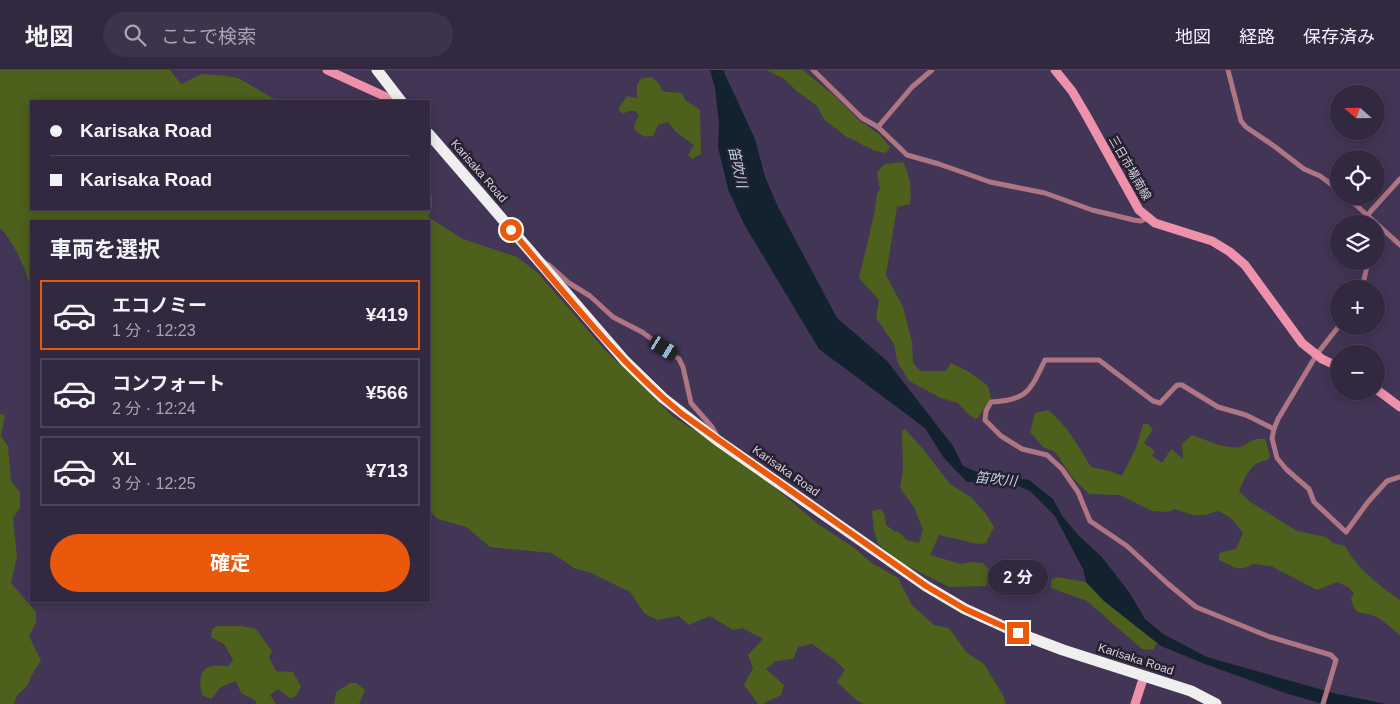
<!DOCTYPE html>
<html lang="ja">
<meta charset="utf-8">
<style>
body{margin:0;font-family:Arial,"Noto Sans JP",sans-serif;background:#3d344b;color:#f1f3f6;height:100vh;display:flex;flex-direction:column;font-size:19px;white-space:nowrap}
*{box-sizing:border-box;margin:0}
p{font-size:16px;color:#a8a6b1}
.icon{flex:none;width:28px;height:28px;fill:none;stroke:currentColor;stroke-width:2;stroke-linecap:round;stroke-linejoin:round}
.map{position:relative;flex:1;overflow:hidden}
.drawer{position:absolute;left:30px;top:150px;width:400px;height:382px;display:flex;flex-direction:column;background:#322840;border-radius:0px;box-shadow:0 2px 12px #0003,0 0 0 1px #4d4459}
.drawer>*{flex:none}
.hud{position:absolute;left:30px;top:30px;width:400px;height:110px;border-radius:0px;box-shadow:0 2px 12px #0003,0 0 0 1px #4d4459;display:grid;align-content:center;height:110px;padding:0 20px;background:#322840}
.needle{width:32px;rotate:290deg}
.buttons{position:absolute;left:1330px;top:15px;display:grid;gap:10px}
.buttons a{display:grid;place-items:center;width:55px;height:55px;border-radius:50%;background:#322840;box-shadow:0 2px 12px #0003,0 0 0 1px #4d4459;font-size:25px}
.end{position:absolute;width:22px;height:22px;margin:-11px;border:6px solid #ea580c;background:#fff;box-shadow:0 0 0 2px #fff}
.from{border-radius:50%}
.bubble{position:absolute;height:35px;border-radius:18px;background:#322840;box-shadow:0 2px 12px #0003,0 0 0 1px #4d4459;font-size:16px;font-weight:700;line-height:35px;text-align:center}
.car{position:absolute;width:15px;height:30px;margin:-15px -8px;border-radius:6px;box-shadow:0 0 4px 1px #0007;background:linear-gradient(#222 24%,#8ab4d8 0 40%,#222 0 76%,#8ab4d8 0 86%,#222 0)}
.hud b{display:flex;align-items:center;gap:18px;height:48px;font-size:19px}
.hud b+b{border-top:1px solid #4d4459}
.hud i{width:12px;height:12px;background:#f1f3f6}
ul{padding:0;list-style:none}
li{display:flex;align-items:center;gap:15px;height:70px;margin:0 10px 8px;padding:0 10px;border:2px solid #4d4459;border-radius:0px}
li div{flex:1}
li b{display:block;font-size:19px}
li em{font-style:normal;font-weight:700}
li.on{border-color:#ea580c}
li>.icon{width:45px;height:45px;stroke-width:1.5}
h2{padding:0 20px;font-size:22px;line-height:60px}
.primary-button{display:flex;gap:10px;margin-top:auto;padding:10px 20px}
.primary-button a{flex:1;height:58px;border-radius:30px;background:#ea580c;color:#fff;font-size:20px;font-weight:700;line-height:58px;text-align:center}
header{display:flex;align-items:center;gap:30px;box-sizing:border-box;height:70px;padding:0 25px;background:#322840;border-bottom:1px solid #4d4459}
header strong{font-size:24px}
nav{display:flex;gap:28px;margin-inline-start:auto;font-size:18px}
.search{width:350px;height:45px;background:#3d344b;display:flex;align-items:center;gap:12px;box-sizing:border-box;padding:0 18px;border-radius:28px;color:#a8a6b1;font-size:19px}
.map>svg:first-child{display:block}
</style>
<header>
<strong>地図</strong>
<div class="search"><svg class="icon" aria-label="search" viewBox="0 0 24 24"><circle cx="10" cy="10" r="6"/><path d="M15 15l6 6"/></svg>ここで検索</div>
<nav><a>地図</a><a>経路</a><a>保存済み</a></nav>
</header>
<div class="map">
<svg width="1400" height="634" viewBox="0 0 1400 634">
<rect width="100%" height="100%" fill="#433555"/>
<g fill="#4d601c">
<path d="M0 0H170L181 14 202 4 226 6 238 8 278 31H31V139H429V118C434 129 433 136 428 147L463 169 517 187 538 203 605 280 645 318 673 347 710 369 784 425 818 454 853 477 872 493 898 508 912 535 934 555 949 558 966 582 984 594 1003 625 1006 634H864L856 630 837 612 845 600 835 590 812 574 798 577 793 589 776 591 766 599 784 615 781 625 763 634H758L744 615 753 598 748 585 763 569 742 558 733 560 710 546 689 555 679 546 657 550 644 543 630 522 591 503 574 498 552 483 490 477 466 457 438 449 429 441V151H31V217C24 197 15 173 0 158Z"/>
<path d="M766 0H803L836 27 859 50 880 65 890 77 886 83 875 81 845 66 824 49 817 36 798 22 783 8Z"/>
<path d="M651 7 658 12 663 21C671 23 676 21 683 24L685 30 700 40 701 84 692 89 688 85 694 75 676 62 668 52 658 55 654 65C644 69 641 65 634 59L635 53 639 46 635 41H628L623 44 618 39 627 26 637 28V15L641 9Z"/>
<path d="M903 92C910 106 912 118 910 134L897 137 886 205 903 237 912 272 913 293 920 301H946L951 293 969 302 988 316 991 328 977 349 969 345 958 333 941 328 909 311 897 291 894 274 876 248 879 230 859 208 874 145 877 124 880 119 877 102 885 94Z"/>
<path d="M1048 340C1067 355 1079 377 1091 397L1110 401 1122 406 1136 378 1143 354H1148L1153 359 1144 373 1155 381 1152 386 1162 393 1171 379 1183 389 1182 374 1192 365C1205 369 1225 380 1239 377 1250 374 1251 367 1265 369L1270 386 1268 390C1250 392 1246 406 1239 421L1249 431 1297 461 1326 467 1333 473 1345 476C1357 499 1379 515 1400 530V565C1392 559 1383 549 1374 546 1361 540 1357 549 1351 529L1354 523 1348 517 1337 512 1317 520 1271 496 1253 494C1238 503 1233 496 1219 490V483L1236 479 1243 463 1231 448 1218 441 1205 445H1193L1174 439 1168 442 1152 441 1120 425 1089 424 1073 408 1055 382 1043 377 1030 362 1035 343Z"/>
<path d="M0 344 5 345 1 366 8 376 11 411 20 422V438L13 448 17 486 11 513 36 542V552L29 566 41 591C35 598 32 605 28 614 22 624 18 619 14 634H0Z"/>
<path d="M905 359 923 379 950 414 972 428 986 444 994 457 986 473 978 474 939 465 930 485 961 494 973 492 983 493 991 502 986 516 949 517 902 493 878 474 874 461 872 441 881 439 885 446 886 455 894 461 899 462 906 470 919 473 923 460 914 437 900 418 903 400 902 361Z"/>
<path d="M1057 507 1086 512 1104 531 1157 572 1153 580 1142 579 1087 531 1051 518V510Z"/>
<path d="M217 556H242L256 559 272 581 269 587 276 601 293 602 301 616 296 626 290 628 278 619 270 625 276 634H257L255 630 241 623 236 611 221 617 211 629 202 625C197 601 203 593 228 596L233 590 224 574 211 567 212 559Z"/>
<path d="M350 613H356L365 620 359 634H334L336 622Z"/>
</g>
<path fill="#12222f" d="M710 0H723L755 69 765 107 778 137 837 248 887 291 953 376 963 396 977 402 1029 410 1053 429 1063 447 1079 466 1101 486 1129 522 1145 549 1163 564 1207 587 1333 623 1386 634H1323L1285 623 1205 594 1161 576 1104 531 1086 512 1083 499 1055 446 1030 421 1008 411 967 412 944 388 925 358 819 279 744 154 728 119 718 77 719 54 715 18Z"/>
<g fill="none" stroke-linecap="round" stroke-linejoin="round">
<g stroke="#ae7583" stroke-width="5">
<path d="M813 0 862 48 878 57"/>
<path d="M932 0 912 17 878 57 907 85 939 94 990 112 1045 123 1092 140 1134 150 1141 151 1148 148"/>
<path d="M1228 0 1241 51 1246 57 1274 76 1304 99 1320 106 1339 120"/>
<path d="M1346 126 1400 175"/>
<path d="M1370 154 1368 146 1370 142 1400 109"/>
<path d="M545 193 549 195 569 213 590 226 613 247 642 262 679 289 683 297 691 333 712 357 717 366"/>
<path d="M1362 219 1368 191"/>
<path d="M1339 256 1317 284 1278 349 1274 359 1272 368 1277 388 1286 399 1309 419 1314 432 1346 462 1368 432 1387 411 1400 407"/>
<path d="M1274 359 1246 345 1218 337 1182 315H1177L1160 333 1153 331 1099 290H1045C1030 321 1028 330 991 332L986 341 985 350 1001 366 1022 379 1047 385 1062 399 1078 422 1090 451 1127 476 1167 513 1196 537 1270 567 1331 585 1336 590 1323 634"/>
</g>
<g stroke="#ed92aa" stroke-width="9">
<path d="M327 0 395 31"/>
<path d="M1055 0 1072 21 1085 43 1139 140 1155 153 1212 171 1230 182 1245 195 1302 273 1322 289 1339 297"/>
<path d="M1376 319 1400 337"/>
<path d="M1135 634 1144 606"/>
</g>
<g stroke="#efefef" stroke-width="11">
<path d="M377 0 401 31"/>
<path d="M429 64 625 291 663 328 717 370 926 516 965 539 1018 563 1063 580 1191 621 1216 634"/>
</g>
</g>
<g fill="none" stroke-linecap="round" stroke-linejoin="round">
<path stroke="#ea580c" stroke-width="6" d="M511 160C565 223 617 291 682 344L926 516 965 539 1018 563"/>
</g>
<g text-anchor="middle" dominant-baseline="central" stroke-width="5" stroke-linejoin="round" paint-order="stroke">
<g font-size="12" fill="#d6cee2" stroke="#26202f">
<text transform="translate(1130 98) rotate(60)">三日市場南線</text>
<text transform="translate(479 101) rotate(49)">Karisaka Road</text>
<text transform="translate(786 401) rotate(35)">Karisaka Road</text>
<text transform="translate(1136 589) rotate(18)">Karisaka Road</text>
</g>
<g font-size="14" font-style="italic" fill="#bad3e8" stroke="#26202f">
<text transform="translate(738 97) rotate(77)">笛吹川</text>
<text transform="translate(996 409) rotate(6)">笛吹川</text>
</g>
</g>
</svg>
<div class="buttons">
<a><svg class="needle" viewBox="-14 -14 28 28"><path d="M0-13l5 13h-10z" fill="#e53935"/><path d="M0 13l5-13h-10z" fill="#a8a6b1"/></svg></a>
<a><svg class="icon" aria-label="locate" viewBox="0 0 24 24"><circle cx="12" cy="12" r="6"/><path d="M12 2v4M12 18v4M2 12h4M18 12h4"/></svg></a>
<a><svg class="icon" aria-label="layers" viewBox="0 0 24 24"><path d="M12 4l9 5-9 5-9-5zM3 14l9 5 9-5"/></svg></a>
<a>+</a>
<a>−</a>
</div>
<i class="end from" style="left:511px;top:160px"></i>
<i class="end" style="left:1018px;top:563px"></i>
<div class="bubble" style="left:988px;top:490px;width:60px">2 分</div>
<i class="car" style="left:664px;top:278px;rotate:123deg"></i>
<div class="hud">
<b><i class="from"></i>Karisaka Road</b>
<b><i></i>Karisaka Road</b>
</div>
<section class="drawer">
<h2>車両を選択</h2>
<ul>
<li class="on"><svg class="icon" aria-label="car" viewBox="0 0 24 24"><path d="M5 17H2v-5l4-1 3-4h7l3 4 3 1v5h-3M9 17h6M6 11h13"/><circle cx="7" cy="17" r="2"/><circle cx="17" cy="17" r="2"/></svg><div><b>エコノミー</b><p>1 分 · 12:23</p></div><em>¥419</em></li>
<li><svg class="icon" aria-label="car" viewBox="0 0 24 24"><path d="M5 17H2v-5l4-1 3-4h7l3 4 3 1v5h-3M9 17h6M6 11h13"/><circle cx="7" cy="17" r="2"/><circle cx="17" cy="17" r="2"/></svg><div><b>コンフォート</b><p>2 分 · 12:24</p></div><em>¥566</em></li>
<li><svg class="icon" aria-label="car" viewBox="0 0 24 24"><path d="M5 17H2v-5l4-1 3-4h7l3 4 3 1v5h-3M9 17h6M6 11h13"/><circle cx="7" cy="17" r="2"/><circle cx="17" cy="17" r="2"/></svg><div><b>XL</b><p>3 分 · 12:25</p></div><em>¥713</em></li>
</ul>
<div class="primary-button"><a>確定</a></div>
</section>
</div>
